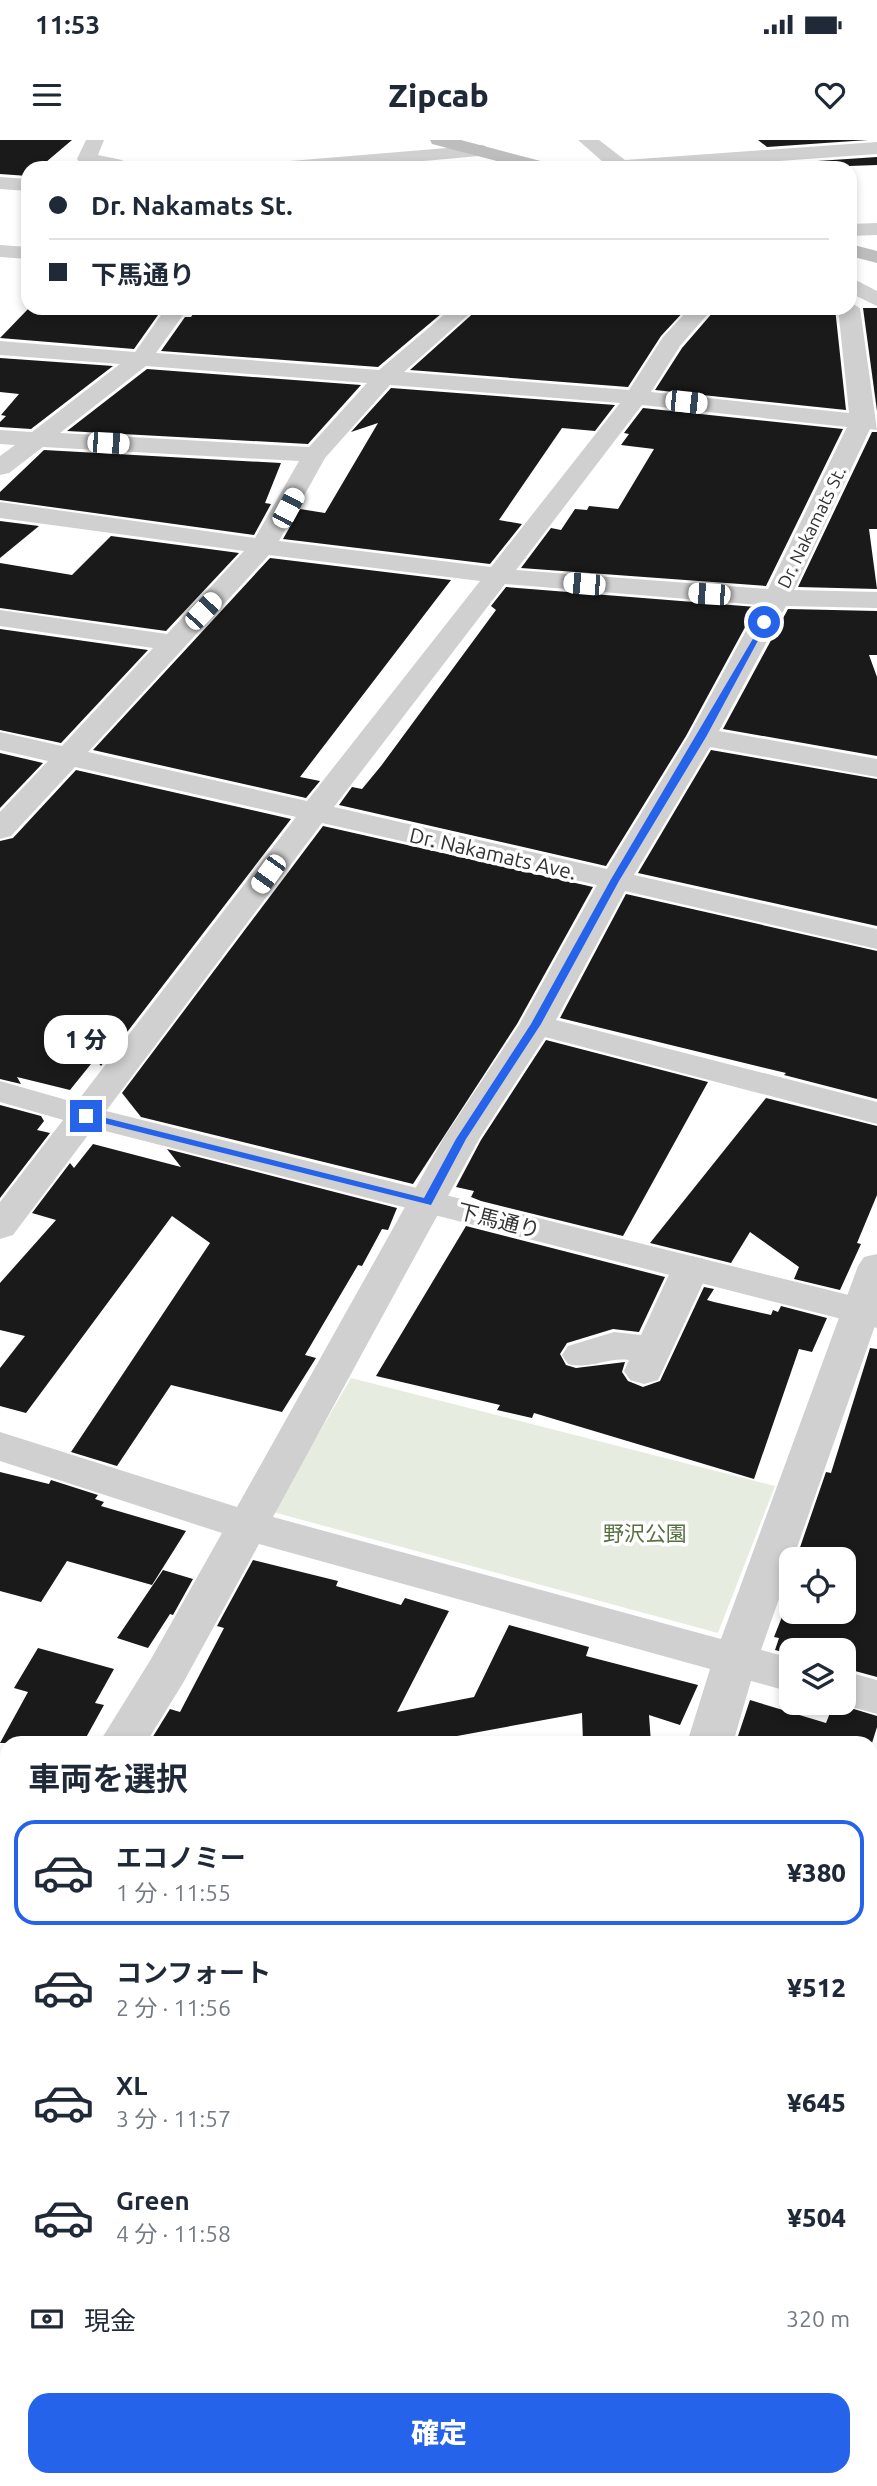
<!DOCTYPE html>
<html lang="ja">
<meta charset="utf-8">
<style>
body{margin:0;font-family:Ubuntu,"Noto Sans JP",sans-serif;background:#f2f2f3;color:#1f2937;height:100vh;display:flex;flex-direction:column;font-size:26px;white-space:nowrap}
*{box-sizing:border-box;margin:0}
p{font-size:23px;color:#747a83}
.icon{flex:none;width:38px;height:38px;fill:none;stroke:currentColor;stroke-width:2;stroke-linecap:round;stroke-linejoin:round}
.map{position:relative;flex:1;overflow:hidden}
.drawer{position:absolute;left:0px;top:1596px;width:878px;height:751px;display:flex;flex-direction:column;background:#fff;border-radius:21px 21px 0 0;box-shadow:0 4px 10px #0003}
.drawer>*{flex:none}
.guide{position:absolute;left:21px;top:21px;width:836px;height:154px;border-radius:21px;box-shadow:0 4px 10px #0003;display:grid;align-content:center;height:154px;padding:0 28px;background:#fff}
.controls{position:absolute;left:779px;top:1407px;display:grid;gap:14px}
.controls a{display:grid;place-items:center;width:77px;height:77px;border-radius:14px;background:#fff;box-shadow:0 4px 10px #0003;font-size:35px}
.end{position:absolute;width:32px;height:32px;margin:-16px;border:9px solid #2563eb;background:#fff;box-shadow:0 0 0 4px #fff}
.from{border-radius:50%}
.bubble{position:absolute;height:49px;border-radius:21px;background:#fff;box-shadow:0 4px 10px #0003;font-size:23px;font-weight:800;line-height:49px;text-align:center}
.car{position:absolute;width:21px;height:42px;margin:-21px -10px;border-radius:9px;box-shadow:0 0 5px 2px #0007;background:linear-gradient(#fff 24%,#345 0 40%,#fff 0 76%,#345 0 86%,#fff 0)}
.guide b{display:flex;align-items:center;gap:24px;height:66px;font-size:26px}
.guide b+b{border-top:2px solid #e0e1e3}
.guide i{width:18px;height:18px;background:#1f2937}
ul{padding:0;list-style:none}
li{display:flex;align-items:center;gap:21px;height:105px;margin:0 14px 10px;padding:0 14px;border:4px solid transparent;border-radius:21px}
li div{flex:1}
li b{display:block;font-size:26px}
li em{font-style:normal;font-weight:800}
li.selected{border-color:#2563eb}
li>.icon{width:63px;height:63px;stroke-width:1.5}
h2{padding:0 28px;font-size:32px;line-height:84px}
.pay{display:flex;align-items:center;gap:18px;height:77px;padding:0 28px;font-size:26px}
.pay p{margin-inline-start:auto}
.primary-button{display:flex;gap:14px;margin-top:auto;padding:14px 28px}
.primary-button a{flex:1;height:80px;border-radius:21px;background:#2563eb;color:#fff;font-size:28px;font-weight:800;line-height:80px;text-align:center}
.status{display:flex;justify-content:space-between;align-items:center;height:49px;padding:0 35px;background:#fff;direction:ltr}
.status svg{height:19px;fill:currentColor}
header{display:flex;justify-content:space-between;align-items:center;height:91px;padding:0 28px;background:#fff;font-size:32px;font-weight:800}
.map>svg:first-child{display:block}
</style>
<div class="status"><b>11:53</b><svg viewBox="0 0 49 12"><path d="M0 12V9h3v3zM5 12V6h3v6zM10 12V3h3v9zM15 12V0h3v12zM26 1h20v11H26zM47 4h2v5h-2z"/></svg></div>
<header><svg class="icon" aria-label="menu" viewBox="0 0 24 24"><path d="M4 6h16M4 12h16M4 18h16"/></svg>Zipcab<svg class="icon" aria-label="heart" viewBox="0 0 24 24"><path d="M12 20l-8-8c-3-5 5-10 8-4 3-6 11-1 8 4z"/></svg></header>
<div class="map">
<svg width="877" height="2346" viewBox="0 0 877 2346">
<rect width="100%" height="100%" fill="#fff"/>
<path fill="#e6ecdf" d="M351 1238 775 1346 718 1493 273 1372Z"/>
<g fill="#1a1a1a">
<path d="M0 0H72L39 28H28V36L0 34Z"/>
<path d="M758 0H868L767 7Z"/>
<path d="M877 17V25L794 28 788 23Z"/>
<path d="M29 168H112L108 172 158 175 134 209 0 198Z"/>
<path d="M197 168H448L378 227 161 211 185 177H191Z"/>
<path d="M676 168 686 169 661 196 628 247 410 230 478 169Z"/>
<path d="M720 168H835L846 270 655 250 682 208 714 171H719Z"/>
<path d="M863 168H877V271Z"/>
<path d="M0 218 113 226 31 289 0 287V282L6 276 1 275 19 254 0 252Z"/>
<path d="M147 229 361 245 308 304 67 291Z"/>
<path d="M391 248 615 265 595 291 562 288 499 380 522 384 490 424 283 399 300 369 325 373 378 283 351 292Z"/>
<path d="M643 268 843 289 766 446 521 428 551 388 561 390 575 369 587 370 589 366 618 369 654 309 621 305 629 294 624 293Z"/>
<path d="M872 292H877V389H869L877 449 798 447Z"/>
<path d="M44 310 281 323 265 363 271 364 254 395 0 360V352Z"/>
<path d="M0 381 39 386 0 418Z"/>
<path d="M111 396 239 413 166 491 0 468V423L72 435Z"/>
<path d="M270 418 451 440 300 637 320 641 306 658 93 610Z"/>
<path d="M506 447 756 467 686 596 606 726 339 665 352 647 362 649 381 626 496 470 491 466Z"/>
<path d="M788 469 877 471V515H869L877 537V616L723 589Z"/>
<path d="M0 489 148 510 61 603 0 590Z"/>
<path d="M711 610 877 639V786L638 733Z"/>
<path d="M0 613 43 623 0 668Z"/>
<path d="M76 630 291 679 101 926 95 919 70 950 17 937 21 944 0 939V701L13 698Z"/>
<path d="M323 686 593 747 517 884 413 1044 141 977 122 953Z"/>
<path d="M626 754 877 811V959L784 935 786 933 560 878Z"/>
<path d="M546 900 708 942 623 1096 481 1061 471 1057 474 1051 456 1047 481 1000Z"/>
<path d="M766 958 877 986V1055L857 1103 861 1104 840 1150 794 1139 799 1127 750 1092 731 1123 650 1103Z"/>
<path d="M0 965 41 976 44 981 37 990 50 993 0 1058Z"/>
<path d="M93 1004 181 1027 167 1009 397 1068 388 1090 382 1089 362 1126 358 1125 305 1215 316 1218 282 1272 171 1245 117 1326 71 1312 210 1103 172 1076 26 1273 0 1266V1228L25 1196 0 1190V1143L56 1080 32 1073 70 1023 74 1028Z"/>
<path d="M466 1086 665 1137 639 1192 613 1189 567 1203 560 1214 566 1225 576 1228 625 1222 622 1232 628 1241 643 1247 660 1241 704 1147 714 1149 707 1160 714 1162 771 1175 773 1170 778 1172 781 1166 827 1178 812 1212 799 1209 754 1339 534 1273 532 1278 497 1270 500 1265 376 1236Z"/>
<path d="M870 1208 877 1209V1537L844 1528V1510H791V1514L775 1510 779 1498 774 1497 791 1454V1472H844V1419H796L826 1332 831 1333Z"/>
<path d="M0 1332 49 1344 51 1340 98 1355 95 1359 104 1362 101 1366 186 1391 152 1445 67 1421 41 1462 0 1451Z"/>
<path d="M253 1420 338 1441 336 1446 401 1465 405 1458 449 1471 397 1572 474 1557 509 1485 589 1507 586 1516 698 1545 680 1585 649 1575 651 1603H583L582 1573 419 1603H149L170 1569 180 1572 224 1488 217 1486Z"/>
<path d="M163 1430 193 1439 173 1475 170 1474 148 1508 117 1498Z"/>
<path d="M38 1508 114 1529 95 1563 104 1565 83 1603H0L28 1552 14 1548Z"/>
<path d="M750 1560 826 1583 834 1563 877 1576V1587L872 1603H761L738 1596Z"/>
</g>
<g fill="none" stroke-linecap="round" stroke-linejoin="round">
<g fill="#d0d0d0" fill-rule="evenodd">
<path d="M86 0H104L98 15 122 20 125 24 122 28 80 23 77 19Z"/>
<path d="M578 0H599L625 20 877 2V14L680 28H590L593 24 603 22Z"/>
<path d="M483 5 493 11 490 15 347 28H268L278 22Z"/>
<path d="M0 37 28 39V51L0 49Z"/>
<path d="M877 83V95L850 96V84Z"/>
<path d="M850 162 860 168 877 290 870 289 794 450 877 452V468L786 466 719 591 877 619V637L710 607 634 735 877 789V809L625 751 556 880 877 962V984L545 897 479 999 273 1377 721 1499 858 1126 864 1117 877 1114V1180L761 1510 791 1518V1552L751 1541 733 1603H687L710 1529 259 1404 183 1543 146 1603H99L151 1519 222 1393 0 1321V1292L237 1367 443 999 519 885 597 745 322 683 13 1095 0 1099V1062L296 677 75 627 11 696 0 699V672L48 621 0 610V592L62 606 153 508 0 486V470L167 494 244 411 0 378V362L255 398 299 321 43 307 9 333 0 335V316L15 305 0 304V290L32 292 120 224 0 215V201L135 212 166 168H188L156 213 379 230 452 168H476L404 232 629 250 663 197 690 168H713L680 206 651 252 849 273 838 168H850ZM146 226 367 243 309 307 60 293ZM390 245 620 263 491 427 279 401 325 318ZM642 265 847 287 768 449 516 430ZM269 415 480 441 307 661 88 612ZM505 444 760 465 688 597 607 729 334 667Z"/>
<path d="M691 1116 704 1119 710 1128 658 1240 644 1244 630 1240 624 1231 629 1220C607 1217 590 1230 568 1224L562 1215 568 1206 614 1192 641 1195 672 1128 678 1119Z"/>
<path d="M844 1531 877 1540V1574L837 1563H844Z"/>
<path d="M7 1775V1825L0 1828V1777Z"/>
<path d="M872 2083 877 2085V2135L872 2133Z"/>
<path d="M463 2340H521L519 2346H461Z"/>
</g>
<g fill="#d0d0d0" fill-rule="evenodd">
<path d="M0 105 28 107V119L0 117Z"/>
<path d="M850 137 877 151V166L850 153Z"/>
<path d="M0 941 98 969 877 1162V1188L74 983 0 962Z"/>
</g>
<g fill="#bdbdbd" fill-rule="evenodd">
<path d="M430 0H461L552 24 555 28H523L432 4Z"/>
<path d="M850 104 877 111V123L850 116Z"/>
</g>
</g>
<path fill="#2563eb" d="M764 480 768 482 706 597 619 741 541 884 466 999 431 1065 83 978 81 976 86 973 424 1058 456 999 531 884 610 741Z"/>
<g text-anchor="middle" dominant-baseline="central" stroke-width="7" stroke-linejoin="round" paint-order="stroke">
<g font-size="18" fill="#333" stroke="#fff">
<text transform="translate(811 387) rotate(-64)">Dr. Nakamats St.</text>
</g>
<g font-size="21" fill="#333" stroke="#fff">
<text transform="translate(493 713) rotate(13)">Dr. Nakamats Ave.</text>
<text transform="translate(499 1080) rotate(14)">下馬通り</text>
</g>
<g font-size="21" fill="#56703f" stroke="#fff">
<text x="645" y="1393">野沢公園</text>
</g>
</g>
</svg>
<div class="controls">
<a><svg class="icon" aria-label="locate" viewBox="0 0 24 24"><circle cx="12" cy="12" r="6"/><path d="M12 2v4M12 18v4M2 12h4M18 12h4"/></svg></a>
<a><svg class="icon" aria-label="layers" viewBox="0 0 24 24"><path d="M12 4l9 5-9 5-9-5zM3 14l9 5 9-5"/></svg></a>
</div>
<i class="end from" style="left:764px;top:482px"></i>
<i class="end" style="left:86px;top:976px"></i>
<div class="bubble" style="left:44px;top:875px;width:84px">1 分</div>
<i class="car" style="left:686px;top:262px;rotate:96deg"></i>
<i class="car" style="left:108px;top:303px;rotate:93deg"></i>
<i class="car" style="left:288px;top:368px;rotate:28deg"></i>
<i class="car" style="left:584px;top:444px;rotate:275deg"></i>
<i class="car" style="left:709px;top:454px;rotate:274deg"></i>
<i class="car" style="left:203px;top:471px;rotate:43deg"></i>
<i class="car" style="left:268px;top:734px;rotate:216deg"></i>
<div class="guide">
<b><i class="from"></i>Dr. Nakamats St.</b>
<b><i></i>下馬通り</b>
</div>
<section class="drawer">
<h2>車両を選択</h2>
<ul>
<li class="selected"><svg class="icon" aria-label="car" viewBox="0 0 24 24"><path d="M5 17H2v-5l4-1 3-4h7l3 4 3 1v5h-3M9 17h6M6 11h13"/><circle cx="7" cy="17" r="2"/><circle cx="17" cy="17" r="2"/></svg><div><b>エコノミー</b><p>1 分 · 11:55</p></div><em>¥380</em></li>
<li><svg class="icon" aria-label="car" viewBox="0 0 24 24"><path d="M5 17H2v-5l4-1 3-4h7l3 4 3 1v5h-3M9 17h6M6 11h13"/><circle cx="7" cy="17" r="2"/><circle cx="17" cy="17" r="2"/></svg><div><b>コンフォート</b><p>2 分 · 11:56</p></div><em>¥512</em></li>
<li><svg class="icon" aria-label="car" viewBox="0 0 24 24"><path d="M5 17H2v-5l4-1 3-4h7l3 4 3 1v5h-3M9 17h6M6 11h13"/><circle cx="7" cy="17" r="2"/><circle cx="17" cy="17" r="2"/></svg><div><b>XL</b><p>3 分 · 11:57</p></div><em>¥645</em></li>
<li><svg class="icon" aria-label="car" viewBox="0 0 24 24"><path d="M5 17H2v-5l4-1 3-4h7l3 4 3 1v5h-3M9 17h6M6 11h13"/><circle cx="7" cy="17" r="2"/><circle cx="17" cy="17" r="2"/></svg><div><b>Green</b><p>4 分 · 11:58</p></div><em>¥504</em></li>
</ul>
<div class="pay"><svg class="icon" aria-label="cash" viewBox="0 0 24 24"><path d="M3 7h18v10H3z"/><circle cx="12" cy="12" r="2"/></svg>現金<p>320 m</p></div>
<div class="primary-button"><a>確定</a></div>
</section>
</div>
